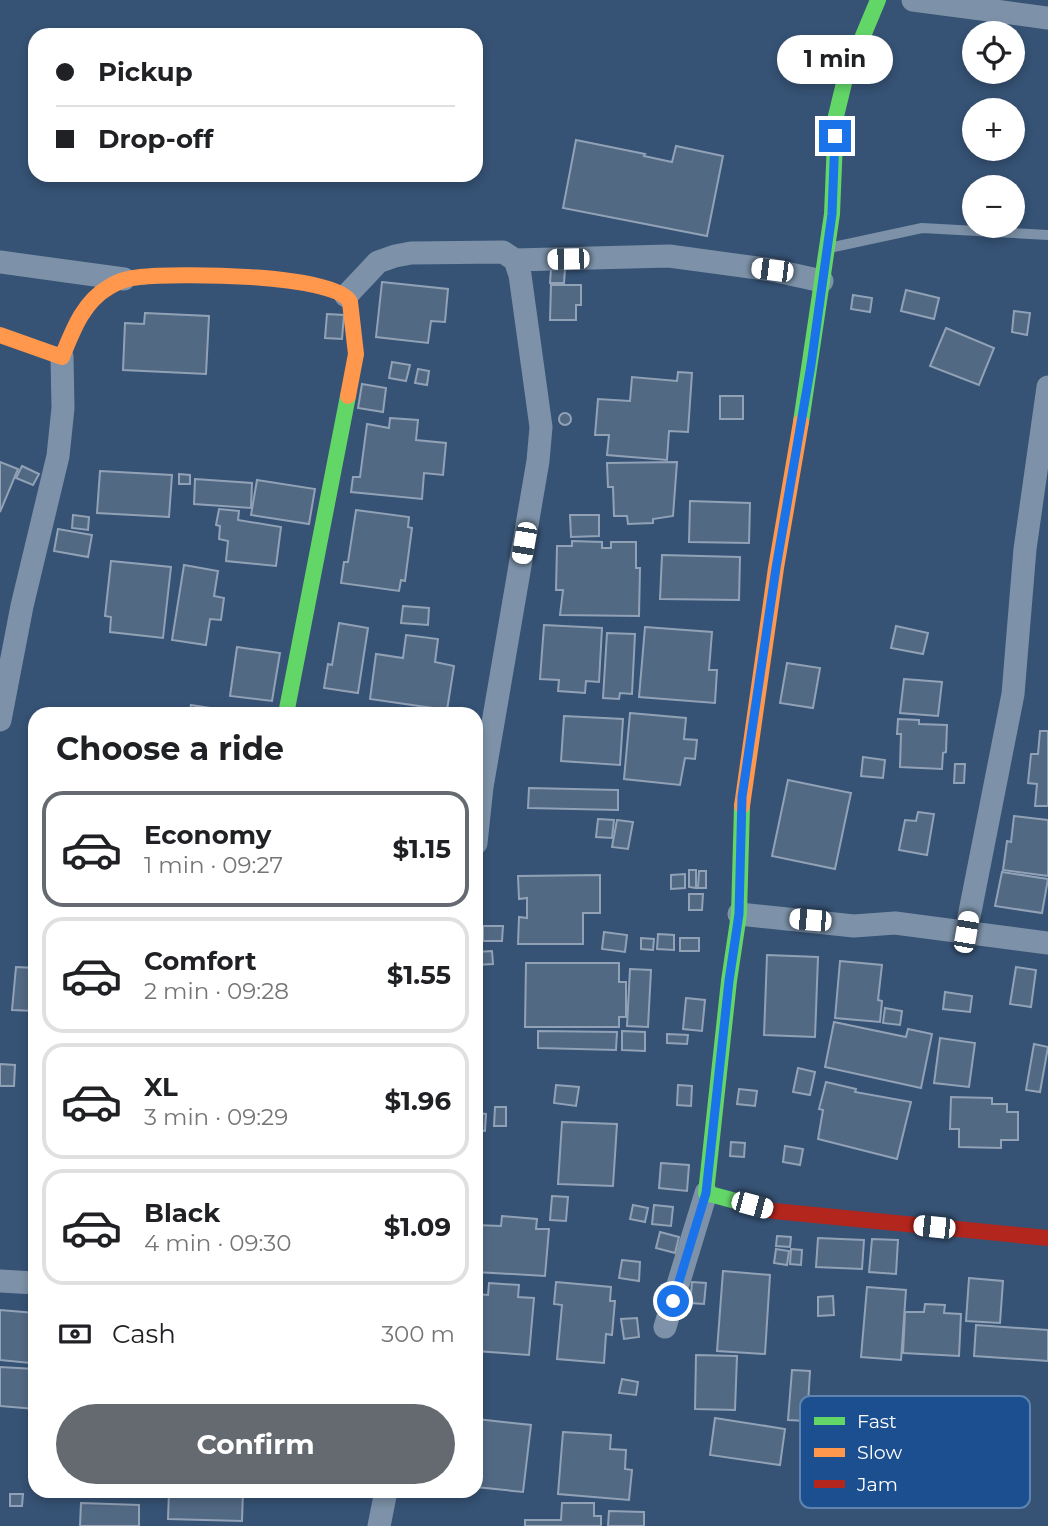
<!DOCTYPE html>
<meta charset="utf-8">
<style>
body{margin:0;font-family:Montserrat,sans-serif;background:#f2f2f2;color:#202124;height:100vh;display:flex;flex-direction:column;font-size:26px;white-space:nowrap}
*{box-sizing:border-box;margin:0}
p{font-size:23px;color:#757577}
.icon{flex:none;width:38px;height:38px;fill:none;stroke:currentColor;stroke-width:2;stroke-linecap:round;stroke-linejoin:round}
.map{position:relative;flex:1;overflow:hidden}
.drawer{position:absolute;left:28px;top:707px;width:455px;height:791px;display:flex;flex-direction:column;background:#fff;border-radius:21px;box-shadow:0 4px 10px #0003}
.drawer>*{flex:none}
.guide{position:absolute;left:28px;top:28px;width:455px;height:154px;border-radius:21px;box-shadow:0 4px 10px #0003;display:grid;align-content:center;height:154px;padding:0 28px;background:#fff}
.fabs{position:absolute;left:962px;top:21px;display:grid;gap:14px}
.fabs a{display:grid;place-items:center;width:63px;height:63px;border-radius:50%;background:#fff;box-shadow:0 4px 10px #0003;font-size:35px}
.end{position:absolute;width:32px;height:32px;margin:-16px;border:9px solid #1a73e8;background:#fff;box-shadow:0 0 0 4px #fff}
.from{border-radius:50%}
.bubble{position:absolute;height:49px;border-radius:24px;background:#fff;box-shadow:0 4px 10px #0003;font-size:23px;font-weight:700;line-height:49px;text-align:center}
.car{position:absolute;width:21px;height:42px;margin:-21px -10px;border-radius:9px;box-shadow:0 0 5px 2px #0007;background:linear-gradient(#fff 24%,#345 0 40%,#fff 0 76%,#345 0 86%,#fff 0)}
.guide b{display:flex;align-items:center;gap:24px;height:66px;font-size:26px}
.guide b+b{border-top:2px solid #e0e0e0}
.guide i{width:18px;height:18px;background:#202124}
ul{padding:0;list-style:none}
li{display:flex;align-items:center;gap:21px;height:116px;margin:0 14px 10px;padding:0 14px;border:4px solid #e0e0e0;border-radius:21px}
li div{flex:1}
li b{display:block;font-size:26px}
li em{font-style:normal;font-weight:700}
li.selected{border-color:#656970}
li>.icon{width:63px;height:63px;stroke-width:1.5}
h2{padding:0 28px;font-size:32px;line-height:84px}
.pay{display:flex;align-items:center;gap:18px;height:77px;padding:0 28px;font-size:26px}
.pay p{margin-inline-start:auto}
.button{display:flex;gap:14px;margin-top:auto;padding:14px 28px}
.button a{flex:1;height:80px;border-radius:42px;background:#656970;color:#fff;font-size:28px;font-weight:700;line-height:80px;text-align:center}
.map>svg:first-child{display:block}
</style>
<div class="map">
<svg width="1048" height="1526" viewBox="0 0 1048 1526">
<rect width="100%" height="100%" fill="#365274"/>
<g fill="#526984" stroke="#92a2b6" stroke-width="2">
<path d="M576 140 645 154 644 156 672 162 676 146 723 156 707 236 563 208Z"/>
<path d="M551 269H565L564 283H550Z"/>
<path d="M382 282 448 289 445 322 431 321 428 343 376 337Z"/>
<path d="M551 285H581V305H576V320H550Z"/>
<path d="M906 290 939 298 934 319 901 311Z"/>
<path d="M853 295 872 298 870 312 851 309Z"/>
<path d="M1014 311 1030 313 1027 335 1012 332Z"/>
<path d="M145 313 209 316 206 374 123 370 125 323 144 324Z"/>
<path d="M327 314 344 315 342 339 325 338Z"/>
<path d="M946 328 994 348 979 385 930 366Z"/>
<path d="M392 362 410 365 406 381 389 378Z"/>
<path d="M418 369 429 371 427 385 415 383Z"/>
<path d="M678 372 692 373 688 432 669 431 667 460 607 455 609 435H595L598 399 630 401 632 377 677 381Z"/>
<path d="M362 384 386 388 383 412 358 408Z"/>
<rect x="720" y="396" width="23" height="23"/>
<circle cx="565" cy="419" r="6"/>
<path d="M390 418 418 420 416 440 446 443 443 475 424 473 422 499 351 492 353 477H360L367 424 389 428Z"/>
<path d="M0 462 18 469 0 512Z"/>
<path d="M677 462 673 516 653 519V523L628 524 627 516H614L613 487H608L607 463Z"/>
<path d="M22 466 39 474 33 485 16 478Z"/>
<path d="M100 471 172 475 169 517 97 513Z"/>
<path d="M179 474 190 475V484H179Z"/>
<path d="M195 479 252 483 251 508 194 504Z"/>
<path d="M257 480 315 489 309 524 251 515Z"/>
<path d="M690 501 750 503 749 543 689 542Z"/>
<path d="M219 509 239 511 238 520 281 527 276 566 226 561 228 541 219 539 220 526 216 525Z"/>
<path d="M356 510 409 517 408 527 412 528 405 581 401 580 399 591 341 583 344 562H348Z"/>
<path d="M73 515 89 517 88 530 72 528Z"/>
<path d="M570 515H599V536L571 537Z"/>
<path d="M58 529 92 535 88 557 54 551Z"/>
<path d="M572 541 602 542V548H611V542H636V568H640L639 616 560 615 563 590H556L557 546H572Z"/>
<path d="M662 555 740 557 739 600 660 599Z"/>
<path d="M111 561 171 567 163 638 110 632 111 617 105 616Z"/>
<path d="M184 565 218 571 214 596 224 598 221 620 210 619 206 645 172 640Z"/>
<path d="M403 606 429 608 428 625 401 623Z"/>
<path d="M339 623 368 628 358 693 324 688 328 664 332 665Z"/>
<path d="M544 625 602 628 599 682 586 681 585 693 558 691 559 680 540 679Z"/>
<path d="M896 626 928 633 923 654 891 648Z"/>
<path d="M645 627 712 632 709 670H717L715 703 639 697Z"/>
<path d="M607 633 635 634 632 694 620 693 619 699 603 698Z"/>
<path d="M406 635 438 639 435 662 454 666 447 710 370 699 376 654 403 658Z"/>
<path d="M237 647 280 653 272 701 230 696Z"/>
<path d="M787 663 820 668 813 708 780 703Z"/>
<path d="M904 679 942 682 938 716 900 713Z"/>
<path d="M191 705 248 714H189Z"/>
<path d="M630 713 686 718 684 739 697 740 695 759 685 758 680 785 624 779Z"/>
<path d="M564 716 623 719 620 765 561 761Z"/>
<path d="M898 719 919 720V724L947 725 946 752 943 753 942 769 900 767 901 734H897Z"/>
<path d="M1040 731H1048V806H1035L1037 784 1028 783 1031 754H1038Z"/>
<path d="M863 757 885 760 883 778 861 776Z"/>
<path d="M955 764H965L964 783H954Z"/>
<path d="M788 780 851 793 835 869 772 856Z"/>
<path d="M529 788 618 790V810L528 808Z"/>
<path d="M918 812 934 814 927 855 899 850 905 820 916 821Z"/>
<path d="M1014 816 1048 820V876L1003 870 1007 841 1011 842Z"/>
<path d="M598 819 614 820 612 838 596 837Z"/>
<path d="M617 820 633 822 628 849 612 847Z"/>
<path d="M689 870H696V888L689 887Z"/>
<path d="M699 871H706V888H698Z"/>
<path d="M1002 872 1048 879 1042 913 995 906Z"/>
<path d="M685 874V888L671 889V875Z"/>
<path d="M600 875V913H583V944H518L519 917 527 918V898L519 899 518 876Z"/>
<path d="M689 894H703L702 910H689Z"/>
<path d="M483 926H503L502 941H483Z"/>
<path d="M604 932 627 935 625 952 602 949Z"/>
<path d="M658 934 674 935V950L657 949Z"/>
<path d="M641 938 654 939 653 950 641 949Z"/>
<rect x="680" y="938" width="19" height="13"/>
<path d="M492 951 493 964 476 965V952Z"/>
<path d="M767 955 818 957 815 1037 764 1035Z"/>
<path d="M840 961 882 965 878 1000 882 1001 880 1022 835 1018Z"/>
<path d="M526 963H619V982H626V1017H619V1027H525Z"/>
<path d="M16 967 35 968V1011L12 1010Z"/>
<path d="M1016 967 1036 970 1031 1007 1010 1004Z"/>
<path d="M630 969 651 970 648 1027 627 1026Z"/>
<path d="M945 992 972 996 970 1012 943 1009Z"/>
<path d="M686 998 705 1000 702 1031 683 1029Z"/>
<path d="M885 1008 902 1011 900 1025 883 1023Z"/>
<path d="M834 1022 906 1037 908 1029 932 1034 921 1088 825 1067Z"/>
<path d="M538 1031 617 1032 616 1050 538 1048Z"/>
<path d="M622 1031 645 1032V1051L622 1050Z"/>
<path d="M667 1034 688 1035 687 1044 667 1043Z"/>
<path d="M940 1038 975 1043 969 1087 934 1083Z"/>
<path d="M1034 1044 1048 1047 1040 1092 1026 1090Z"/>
<path d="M0 1064 15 1065 14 1086H0Z"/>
<path d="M798 1068 815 1072 810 1095 793 1092Z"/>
<path d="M826 1082 856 1089 855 1092 911 1102 897 1159 818 1139 823 1110 819 1109Z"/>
<path d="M556 1085 579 1087 576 1106 554 1103Z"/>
<path d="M678 1085 692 1086 691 1106 677 1105Z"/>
<path d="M739 1089 757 1091 755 1106 737 1104Z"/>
<path d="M951 1097 992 1098V1104H1007V1112H1018V1140H1001V1148L959 1147V1129H950Z"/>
<path d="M495 1107H506V1126H494Z"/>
<path d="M476 1113 486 1114 485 1131 476 1130Z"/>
<path d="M562 1122 617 1124 613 1186 558 1184Z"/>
<path d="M731 1142 745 1143 744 1157 730 1156Z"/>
<path d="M785 1146 803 1149 800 1165 783 1162Z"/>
<path d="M661 1163 689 1165 687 1191 659 1188Z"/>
<path d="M552 1196 568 1197 566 1221 550 1220Z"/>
<path d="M633 1205 648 1208 645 1222 630 1219Z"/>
<path d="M654 1205 673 1207 671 1226 652 1224Z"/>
<path d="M502 1216 537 1219 536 1229H549L545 1276 476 1272V1225L501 1226Z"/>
<path d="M660 1232 679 1237 675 1253 656 1248Z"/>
<path d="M777 1236 791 1237 790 1247 776 1246Z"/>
<path d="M818 1238 864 1240 862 1269 816 1267Z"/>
<path d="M872 1239 898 1240 896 1274 869 1272Z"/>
<path d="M776 1249 789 1251 787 1265 774 1263Z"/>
<path d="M791 1249 802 1250 801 1265 790 1264Z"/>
<path d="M622 1260 640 1262 639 1281 619 1278Z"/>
<path d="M723 1271 770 1275 765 1354 717 1351Z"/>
<path d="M969 1278 1003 1281 1000 1323 966 1321Z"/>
<path d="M556 1282 611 1287 610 1301H615L612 1335 606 1334 604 1363 557 1359 562 1305 554 1304Z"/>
<path d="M692 1282 706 1283 704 1304 690 1303Z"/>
<path d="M489 1283 519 1285 518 1297 534 1298 529 1355 476 1351V1294L488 1295Z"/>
<path d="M867 1287 906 1290 901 1360 861 1357Z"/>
<path d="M833 1296 834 1315 818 1316V1297Z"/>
<path d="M925 1304 945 1305 944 1313 961 1314 959 1356 903 1353 905 1312H924Z"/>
<path d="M0 1310 35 1313 30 1363 0 1360Z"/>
<path d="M637 1318 639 1337 624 1339 621 1319Z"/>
<path d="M976 1325 1048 1330V1361L974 1356Z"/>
<path d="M696 1355 737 1356 735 1410 695 1409Z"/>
<path d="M0 1367 35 1369V1409L0 1406Z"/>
<path d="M792 1370 810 1371 807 1421 788 1420Z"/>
<path d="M622 1379 638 1382 636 1395 619 1393Z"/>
<path d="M715 1418 785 1429 780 1465 710 1455Z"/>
<path d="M477 1419 531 1425 523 1492 476 1487Z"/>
<path d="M563 1432 611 1435 610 1449 626 1450 625 1469 632 1470 629 1500 558 1494Z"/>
<path d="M169 1491H243L242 1521 168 1519Z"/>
<path d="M10 1494H23L22 1506H10Z"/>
<path d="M81 1503 139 1505V1526H80Z"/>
<path d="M562 1503H594V1516H601V1526H525V1520H561Z"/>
<path d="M609 1511 644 1512V1526H608Z"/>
</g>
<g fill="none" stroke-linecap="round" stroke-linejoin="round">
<path stroke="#7d92a8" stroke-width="10" d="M829 248 922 228 1048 235"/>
<g stroke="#7d92a8" stroke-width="23">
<path d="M913 0 1048 18"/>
<path d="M515 260 669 256 772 270 822 281"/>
<path d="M0 262 124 279"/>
<path d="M346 296 378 262 395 256 411 253 503 252 515 260 520 275 541 427 538 461 482 787 476 843"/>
<path d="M0 720 22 606 58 456 63 408 62 357"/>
<path d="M739 914 854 926 895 923 1048 943"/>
<path d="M966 932 1013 694 1025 549 1048 387"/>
<path d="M0 1281 35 1283"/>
<path d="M665 1327 706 1193"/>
<path d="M379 1526 386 1491"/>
</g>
<g stroke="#63d668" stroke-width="16">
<path d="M801 422 832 214 836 116 845 79 878 0"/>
<path d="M286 714 348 396"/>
<path d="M742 806 739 914 729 981 706 1193 758 1207"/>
</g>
<g stroke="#ff974d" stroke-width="16">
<path d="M0 335 62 357C73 330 83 302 109 287 118 281 129 278 140 277 173 273 334 273 350 302L356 354 348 396"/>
<path d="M742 806 776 568 801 422"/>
</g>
<path stroke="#b3261e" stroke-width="16" d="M758 1207 774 1211 1048 1238"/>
</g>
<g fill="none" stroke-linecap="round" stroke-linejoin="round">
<path stroke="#1a73e8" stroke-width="9" d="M673 1301 706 1193 729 981 739 914 742 797 776 568 811 365 832 214 835 136"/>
</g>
<rect x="800" y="1396" width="230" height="112" rx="10" fill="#1b4f8f" stroke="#5f84b1" stroke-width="2"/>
<rect x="814" y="1417" width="31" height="8" fill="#63d668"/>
<rect x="814" y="1448" width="31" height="9" fill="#ff974d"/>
<rect x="814" y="1480" width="31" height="8" fill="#b3261e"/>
<g font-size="19" fill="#fff">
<text x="857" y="1428">Fast</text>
<text x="857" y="1459">Slow</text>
<text x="857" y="1491">Jam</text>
</g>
</svg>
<div class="fabs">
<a><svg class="icon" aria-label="locate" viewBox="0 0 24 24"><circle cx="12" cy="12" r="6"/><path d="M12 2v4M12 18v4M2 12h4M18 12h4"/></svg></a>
<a>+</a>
<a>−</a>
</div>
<i class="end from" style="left:673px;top:1301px"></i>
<i class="end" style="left:835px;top:136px"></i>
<div class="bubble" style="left:777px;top:35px;width:116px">1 min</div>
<i class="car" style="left:568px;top:259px;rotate:269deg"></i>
<i class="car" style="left:772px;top:270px;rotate:277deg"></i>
<i class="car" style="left:524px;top:543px;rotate:190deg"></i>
<i class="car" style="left:810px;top:920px;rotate:275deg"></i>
<i class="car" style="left:966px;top:932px;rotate:10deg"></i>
<i class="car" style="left:752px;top:1205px;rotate:105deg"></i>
<i class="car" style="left:934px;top:1227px;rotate:276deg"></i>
<div class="guide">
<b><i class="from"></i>Pickup</b>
<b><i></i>Drop-off</b>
</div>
<section class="drawer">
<h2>Choose a ride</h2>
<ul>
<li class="selected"><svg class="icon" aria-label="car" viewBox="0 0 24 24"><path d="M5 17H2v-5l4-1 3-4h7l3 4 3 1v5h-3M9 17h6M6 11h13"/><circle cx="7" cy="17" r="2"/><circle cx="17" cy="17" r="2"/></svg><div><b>Economy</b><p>1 min · 09:27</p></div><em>$1.15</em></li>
<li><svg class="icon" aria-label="car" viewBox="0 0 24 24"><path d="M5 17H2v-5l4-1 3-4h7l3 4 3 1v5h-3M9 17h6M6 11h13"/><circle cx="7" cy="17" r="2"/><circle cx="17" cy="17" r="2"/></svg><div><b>Comfort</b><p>2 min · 09:28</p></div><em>$1.55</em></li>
<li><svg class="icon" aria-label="car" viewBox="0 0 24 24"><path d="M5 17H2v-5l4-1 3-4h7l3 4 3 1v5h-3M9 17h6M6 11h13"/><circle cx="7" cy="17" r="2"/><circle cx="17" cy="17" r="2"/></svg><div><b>XL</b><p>3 min · 09:29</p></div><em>$1.96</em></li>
<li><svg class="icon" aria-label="car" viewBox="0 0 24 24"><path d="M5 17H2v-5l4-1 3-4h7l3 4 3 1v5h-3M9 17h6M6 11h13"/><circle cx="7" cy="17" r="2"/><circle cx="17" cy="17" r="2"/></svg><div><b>Black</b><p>4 min · 09:30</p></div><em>$1.09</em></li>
</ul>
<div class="pay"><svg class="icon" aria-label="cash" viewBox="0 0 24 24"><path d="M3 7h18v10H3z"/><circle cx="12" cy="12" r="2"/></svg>Cash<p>300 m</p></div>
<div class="button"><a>Confirm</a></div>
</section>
</div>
